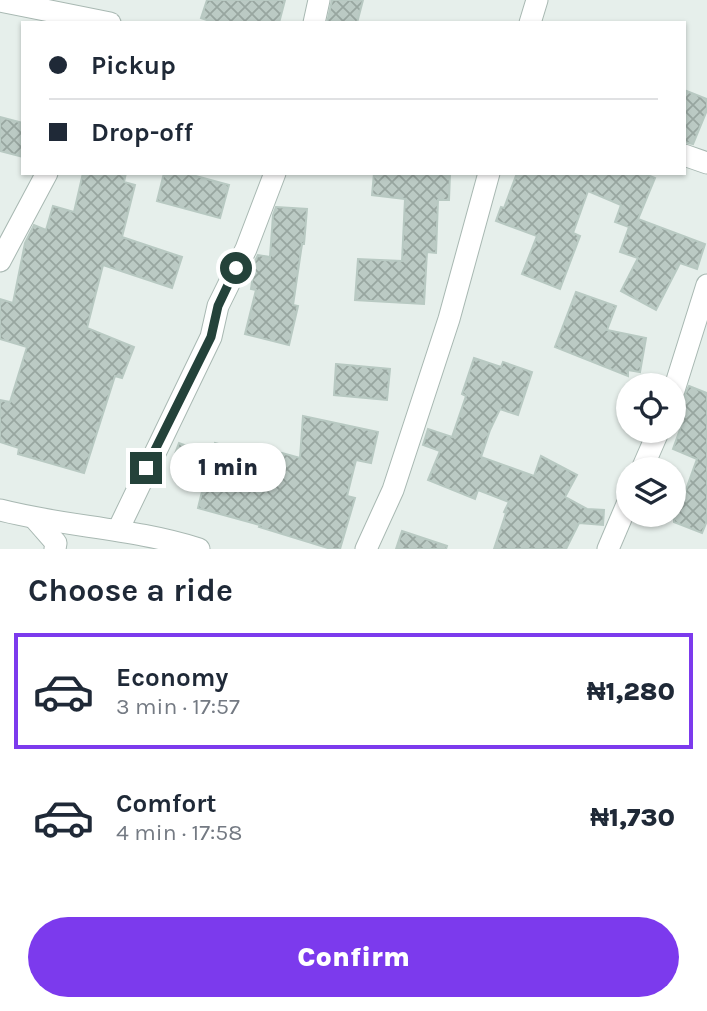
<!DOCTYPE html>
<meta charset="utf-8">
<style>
body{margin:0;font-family:Karla,sans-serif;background:#f2f2f3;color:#1f2937;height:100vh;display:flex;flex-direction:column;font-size:26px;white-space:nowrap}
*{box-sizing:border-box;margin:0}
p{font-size:23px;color:#747a83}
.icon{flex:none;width:38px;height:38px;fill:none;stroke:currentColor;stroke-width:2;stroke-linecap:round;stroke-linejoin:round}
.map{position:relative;height:549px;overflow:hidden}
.side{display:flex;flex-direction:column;background:#fff;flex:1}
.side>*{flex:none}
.guide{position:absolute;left:21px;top:21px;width:665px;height:154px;border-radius:0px;box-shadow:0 2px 5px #0004;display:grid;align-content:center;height:154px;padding:0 28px;background:#fff}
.controls{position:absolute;left:616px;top:373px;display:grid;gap:14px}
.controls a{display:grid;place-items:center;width:70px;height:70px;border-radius:50%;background:#fff;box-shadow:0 2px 5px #0004;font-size:35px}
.end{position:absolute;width:32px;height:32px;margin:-16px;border:9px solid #24423a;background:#fff;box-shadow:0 0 0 4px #fff}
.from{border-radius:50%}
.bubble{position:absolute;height:49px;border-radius:24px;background:#fff;box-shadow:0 2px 5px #0004;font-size:23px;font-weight:800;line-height:49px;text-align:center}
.guide b{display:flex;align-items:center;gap:24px;height:66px;font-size:26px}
.guide b+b{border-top:2px solid #e0e1e3}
.guide i{width:18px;height:18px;background:#1f2937}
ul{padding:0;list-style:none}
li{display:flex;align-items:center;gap:21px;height:116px;margin:0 14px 10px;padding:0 14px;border:4px solid transparent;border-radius:0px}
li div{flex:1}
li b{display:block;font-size:26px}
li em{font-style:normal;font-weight:800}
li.current{border-color:#7c3aed}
li>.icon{width:63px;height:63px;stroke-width:1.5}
h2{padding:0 28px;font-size:32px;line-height:84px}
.action{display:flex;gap:14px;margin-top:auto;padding:14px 28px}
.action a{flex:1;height:80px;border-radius:42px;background:#7c3aed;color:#fff;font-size:28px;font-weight:800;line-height:80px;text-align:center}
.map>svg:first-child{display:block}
</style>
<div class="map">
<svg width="707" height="549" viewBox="0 0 707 549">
<defs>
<pattern id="building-cross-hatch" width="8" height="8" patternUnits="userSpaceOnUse" patternTransform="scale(1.75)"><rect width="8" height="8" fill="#bbcac4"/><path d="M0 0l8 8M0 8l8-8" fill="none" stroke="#98a6a0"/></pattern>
</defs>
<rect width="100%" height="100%" fill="#e6efeb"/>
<g fill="url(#building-cross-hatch)" stroke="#b8c9c2" stroke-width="2">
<path d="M207 0H285L279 23H216L201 18Z"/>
<path d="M332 0H363L357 23H327Z"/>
<path d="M684 90 707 99V110L693 144 684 142Z"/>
<path d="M0 117 23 123V157L0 151Z"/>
<path d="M83 173H126L124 182 135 185 122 237 182 257 172 288 103 265 87 328 134 347 122 378 115 376 84 473 18 454 19 448 0 442V400L10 402 27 347 0 339V299L13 303 25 243 34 225 46 230 53 206 74 212Z"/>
<path d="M164 173H185L229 185 220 218 157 201Z"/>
<path d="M374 173H450L449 200H438L436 253 427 252 424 304 355 300 358 259 402 261 405 199 372 195Z"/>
<path d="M517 173H643L655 178 638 219 705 244 697 269 680 263 656 310 621 291 638 258 620 252 629 227 615 222 621 205 588 191 573 233 580 236 560 289 522 274 537 236 496 221 501 207 504 208Z"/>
<path d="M276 207 307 209 304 244H302L293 305 298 306 289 345 245 334 256 290 251 289 255 261 258 255 270 257 273 215Z"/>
<path d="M576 292 616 306 607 330 646 338 640 372 628 370V376L555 347Z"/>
<path d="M474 358 501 367 503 362 532 372 518 415 500 409 490 430 481 457 534 476 541 456 577 475 565 497 587 509 604 510 603 525 579 523 566 549H494L506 513 504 512 509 502 478 490 475 499 428 480 440 451 423 445 428 429 452 437 466 396 462 394Z"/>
<path d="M336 364 390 369 387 400 334 395Z"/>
<path d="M689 386 707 393V521L702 533 674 522V505L678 493 684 495 697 459 673 449 683 421 675 419 679 405Z"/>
<path d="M303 416 378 432 371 463 356 460 347 496 355 498 340 549H331L259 527 260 525 198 508 206 475 172 462 179 443 211 455 215 443 280 461 282 453 300 458Z"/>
<path d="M402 531 447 546 446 549H396Z"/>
</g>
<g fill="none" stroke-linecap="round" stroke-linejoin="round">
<g stroke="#a8b8b2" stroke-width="23">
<g id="street">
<path d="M0 1 110 23"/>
<path d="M314 23 319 0"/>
<path d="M530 23 537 0"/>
<path d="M684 155 707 163"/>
<path d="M0 261 47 173"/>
<path d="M674 390 707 285"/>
<path d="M642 469 659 430"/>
<path d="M0 510C65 527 134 528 199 549"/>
<path d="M35 519 56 543 55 549"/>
<path d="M118 530 211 337 218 306 246 249 275 173"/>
<path d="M366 549 393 490 449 319 489 173"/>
<path d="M608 549 628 502"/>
</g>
</g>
<use href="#street" stroke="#fff" stroke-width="21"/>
</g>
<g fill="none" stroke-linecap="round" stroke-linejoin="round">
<path stroke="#24423a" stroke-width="9" d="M146 468 211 337 218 306 236 268"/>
</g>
</svg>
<div class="controls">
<a><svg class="icon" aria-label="locate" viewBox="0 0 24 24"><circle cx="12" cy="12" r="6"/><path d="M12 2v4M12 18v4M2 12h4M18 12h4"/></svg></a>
<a><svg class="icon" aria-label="layers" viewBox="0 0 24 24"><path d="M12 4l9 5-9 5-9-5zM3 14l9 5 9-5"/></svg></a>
</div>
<i class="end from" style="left:236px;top:268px"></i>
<i class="end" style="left:146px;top:468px"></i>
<div class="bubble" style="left:170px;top:443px;width:116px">1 min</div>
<div class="guide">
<b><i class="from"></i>Pickup</b>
<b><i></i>Drop-off</b>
</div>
</div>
<section class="side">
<h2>Choose a ride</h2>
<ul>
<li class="current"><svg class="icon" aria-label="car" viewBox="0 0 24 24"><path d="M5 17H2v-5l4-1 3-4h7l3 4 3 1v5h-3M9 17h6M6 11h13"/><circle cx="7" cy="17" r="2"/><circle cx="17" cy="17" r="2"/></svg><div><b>Economy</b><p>3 min · 17:57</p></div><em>₦1,280</em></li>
<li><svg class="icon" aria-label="car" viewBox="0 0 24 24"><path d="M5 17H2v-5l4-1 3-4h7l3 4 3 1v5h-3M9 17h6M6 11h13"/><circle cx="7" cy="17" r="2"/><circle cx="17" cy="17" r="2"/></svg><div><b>Comfort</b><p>4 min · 17:58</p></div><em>₦1,730</em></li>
</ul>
<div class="action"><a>Confirm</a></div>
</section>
